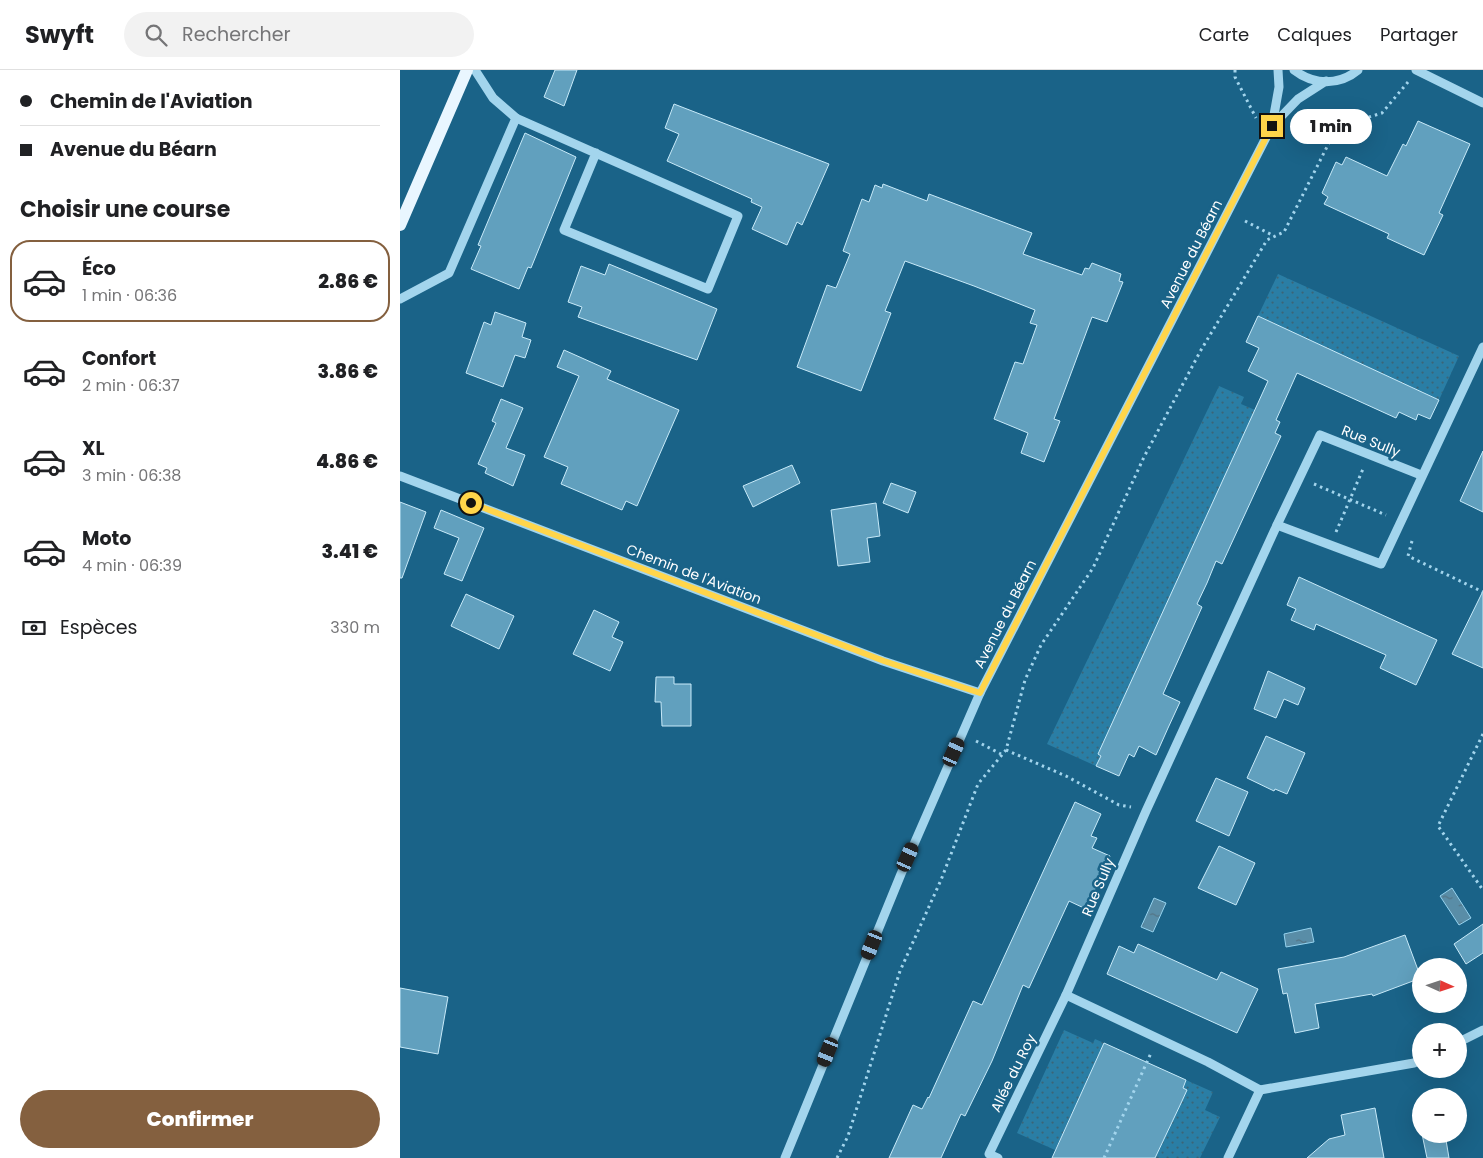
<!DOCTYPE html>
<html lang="fr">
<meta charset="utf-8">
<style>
body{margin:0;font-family:Poppins,sans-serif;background:#f2f2f2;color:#202124;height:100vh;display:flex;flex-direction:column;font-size:19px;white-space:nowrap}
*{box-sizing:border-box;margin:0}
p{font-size:16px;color:#757577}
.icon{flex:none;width:28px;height:28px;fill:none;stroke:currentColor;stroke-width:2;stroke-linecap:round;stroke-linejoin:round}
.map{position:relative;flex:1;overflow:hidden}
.panel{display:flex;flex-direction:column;background:#fff;width:400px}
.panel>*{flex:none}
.banner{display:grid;align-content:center;height:110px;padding:0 20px;background:#fff}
.needle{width:32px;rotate:93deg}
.fabs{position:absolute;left:1012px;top:888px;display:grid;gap:10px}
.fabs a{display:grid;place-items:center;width:55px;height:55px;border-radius:50%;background:#fff;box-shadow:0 5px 20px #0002;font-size:25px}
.end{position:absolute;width:22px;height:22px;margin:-11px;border:6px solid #ffd54a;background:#111;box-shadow:0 0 0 2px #111}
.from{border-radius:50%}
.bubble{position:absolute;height:35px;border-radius:18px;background:#fff;box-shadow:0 5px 20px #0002;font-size:16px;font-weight:800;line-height:35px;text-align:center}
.car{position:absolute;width:15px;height:30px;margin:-15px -8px;border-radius:6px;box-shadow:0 0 4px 1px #0007;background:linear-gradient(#222 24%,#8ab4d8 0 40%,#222 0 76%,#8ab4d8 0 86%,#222 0)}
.banner b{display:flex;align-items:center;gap:18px;height:48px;font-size:19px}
.banner b+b{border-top:1px solid #e0e0e0}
.banner i{width:12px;height:12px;background:#202124}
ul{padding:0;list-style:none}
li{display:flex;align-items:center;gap:15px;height:82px;margin:0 10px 8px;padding:0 10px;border:2px solid transparent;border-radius:20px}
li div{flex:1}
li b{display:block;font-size:19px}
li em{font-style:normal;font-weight:800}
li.on{border-color:#84603f}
li>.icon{width:45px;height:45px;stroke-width:1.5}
h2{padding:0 20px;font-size:22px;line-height:60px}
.pay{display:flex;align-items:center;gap:12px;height:55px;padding:0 20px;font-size:19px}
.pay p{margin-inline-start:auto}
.primary-button{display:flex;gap:10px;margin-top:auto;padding:10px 20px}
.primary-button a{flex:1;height:58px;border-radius:30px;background:#84603f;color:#fff;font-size:20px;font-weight:800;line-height:58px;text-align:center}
header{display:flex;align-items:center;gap:30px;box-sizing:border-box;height:70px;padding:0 25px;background:#fff;border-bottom:1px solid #e0e0e0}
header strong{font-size:24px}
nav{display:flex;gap:28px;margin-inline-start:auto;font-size:18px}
.search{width:350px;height:45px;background:#f2f2f2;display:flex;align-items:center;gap:12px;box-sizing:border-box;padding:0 18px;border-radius:28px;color:#757577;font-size:19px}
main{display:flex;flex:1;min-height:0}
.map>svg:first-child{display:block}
</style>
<header>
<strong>Swyft</strong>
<div class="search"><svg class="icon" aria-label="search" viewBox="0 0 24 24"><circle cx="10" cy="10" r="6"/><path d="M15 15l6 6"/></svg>Rechercher</div>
<nav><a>Carte</a><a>Calques</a><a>Partager</a></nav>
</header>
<main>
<section class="panel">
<div class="banner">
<b><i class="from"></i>Chemin de l'Aviation</b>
<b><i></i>Avenue du Béarn</b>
</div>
<h2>Choisir une course</h2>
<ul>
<li class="on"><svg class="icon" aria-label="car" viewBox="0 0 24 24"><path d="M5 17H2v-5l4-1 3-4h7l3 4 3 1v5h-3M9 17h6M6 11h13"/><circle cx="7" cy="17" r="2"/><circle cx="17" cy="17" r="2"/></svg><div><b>Éco</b><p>1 min · 06:36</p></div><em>2.86 €</em></li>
<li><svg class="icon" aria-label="car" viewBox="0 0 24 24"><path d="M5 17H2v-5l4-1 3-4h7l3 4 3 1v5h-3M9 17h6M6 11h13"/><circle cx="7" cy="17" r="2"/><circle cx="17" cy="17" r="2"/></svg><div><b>Confort</b><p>2 min · 06:37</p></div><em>3.86 €</em></li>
<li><svg class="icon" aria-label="car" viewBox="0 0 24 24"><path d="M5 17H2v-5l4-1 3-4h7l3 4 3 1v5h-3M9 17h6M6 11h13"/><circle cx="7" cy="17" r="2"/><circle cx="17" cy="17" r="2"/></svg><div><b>XL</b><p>3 min · 06:38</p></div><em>4.86 €</em></li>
<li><svg class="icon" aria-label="car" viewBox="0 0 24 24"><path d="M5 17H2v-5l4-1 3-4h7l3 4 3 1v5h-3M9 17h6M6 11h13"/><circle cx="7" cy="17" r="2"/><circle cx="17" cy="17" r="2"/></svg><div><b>Moto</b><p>4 min · 06:39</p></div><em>3.41 €</em></li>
</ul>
<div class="pay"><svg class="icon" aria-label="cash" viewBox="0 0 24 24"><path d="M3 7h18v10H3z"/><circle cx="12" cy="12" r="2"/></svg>Espèces<p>330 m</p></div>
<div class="primary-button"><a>Confirmer</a></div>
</section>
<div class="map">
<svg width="1083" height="1088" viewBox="0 0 1083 1088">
<defs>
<pattern id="garden-dots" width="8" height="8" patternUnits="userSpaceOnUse" patternTransform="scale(1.25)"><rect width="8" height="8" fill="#2a7ea5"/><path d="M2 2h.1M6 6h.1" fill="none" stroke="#3b6578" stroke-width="1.8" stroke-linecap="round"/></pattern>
<pattern id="water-ripples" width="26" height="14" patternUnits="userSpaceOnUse" patternTransform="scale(1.25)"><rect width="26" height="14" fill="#598da7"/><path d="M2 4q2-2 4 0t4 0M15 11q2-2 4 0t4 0" fill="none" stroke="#547383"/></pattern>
</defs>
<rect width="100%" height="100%" fill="#1a6388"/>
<g fill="url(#garden-dots)">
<path d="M878 204 1059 286 1039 330 858 246Z"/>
<path d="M819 316 844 327 841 334 855 340 698 684 701 686 696 696 647 674Z"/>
<path d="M664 960 693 973 695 969 704 973 655 1080 617 1063Z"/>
<path d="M786 1010 813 1022 805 1040 820 1047 800 1088H755L787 1020 783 1018Z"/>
</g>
<g fill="url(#water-ripples)" stroke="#96d3ef">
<path d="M1052 818 1071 848 1059 855 1040 826Z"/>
<path d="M754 828 766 833 753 862 741 857Z"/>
<path d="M911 858 914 872 886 877 884 864Z"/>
</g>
<g fill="#61a0be" stroke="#c8eaf9">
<path d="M155 0H177L164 36 144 27Z"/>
<path d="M274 34 429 94 402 155 397 152 387 175 352 159 362 137 351 132 352 129 267 91 279 64 265 58Z"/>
<path d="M1018 51 1070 74 1039 143 1043 145 1024 185 987 168 989 164 924 134 928 127 922 123 936 92 942 95 946 87 987 106 1003 74 1006 76Z"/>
<path d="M125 63 176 87 131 198 128 197 119 219 71 199 81 176 78 175Z"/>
<path d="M483 114 527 131 529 124 632 163 623 184 682 205 685 198 689 199 692 193 721 204 719 211 723 212 707 252 692 247 654 349 660 351 644 392 621 383 628 363 594 349 615 292 623 294 637 255 630 253 635 240 574 216 505 191 485 241 491 243 461 321 397 297 427 215 436 218 450 184 443 181 462 129 469 132 475 115 482 118Z"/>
<path d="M209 194 317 239 297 290 178 247 182 237 168 232 181 196 205 205Z"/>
<path d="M95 242 126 253 122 267 131 270 125 288 115 285 103 317 66 303 84 252 91 255Z"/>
<path d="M858 246 1039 330 1030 349 1018 344 1016 350 999 342 996 348 897 303 876 350 880 352 875 363 881 366 822 494 816 491 807 513 797 534 802 537 763 624 780 632 768 658 756 685 739 676 734 687 729 684 719 706 696 696 701 686 698 684 868 311 848 301 859 278 846 272Z"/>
<path d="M164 280 211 301 207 309 279 340 237 436 226 431 222 440 161 414 168 397 144 387 179 306 157 297Z"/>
<path d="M101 329 123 338 106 378 125 385 113 416 85 403 87 398 78 394 96 353 92 351Z"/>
<path d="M1083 381V442L1060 431Z"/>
<path d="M392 395 400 413 353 437 343 416Z"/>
<path d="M491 413 516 422 508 443 483 433Z"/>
<path d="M0 432 26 442 2 508H0Z"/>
<path d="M476 433 480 466 467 468 470 492 438 496 431 440Z"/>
<path d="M41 440 84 458 62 511 44 504 59 468 34 458Z"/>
<path d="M899 507 1037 570 1016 615 980 598 986 585 916 554 914 560 891 550 896 539 887 535Z"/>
<path d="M1083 521V598L1052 584Z"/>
<path d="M66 524 114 546 99 579 51 556Z"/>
<path d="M194 540 219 552 212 567 223 572 210 601 173 584Z"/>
<path d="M868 601 905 618 898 635 884 629 876 648 854 639Z"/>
<path d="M256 607H274V614H291V656H262L261 632H255Z"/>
<path d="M866 666 905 683 887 724 875 719 874 721 847 708Z"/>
<path d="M816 708 848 722 829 766 796 751Z"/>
<path d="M675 732 701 744 691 766 697 768 692 778 710 786 686 839 669 831 629 918 623 915 592 991 565 1046 561 1044 541 1088H489L513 1035 522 1039 528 1027 529 1028 573 931 582 935Z"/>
<path d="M819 776 855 793 836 835 798 818Z"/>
<path d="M1083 854V883L1066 894 1054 874Z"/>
<path d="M1005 865 1021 908 973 926 972 924 915 934 919 958 895 963 887 923 883 924 878 899 944 887Z"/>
<path d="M738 874 817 910 821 902 858 919 837 963 707 904 719 876 734 883Z"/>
<path d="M0 918 48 927 38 984 0 977Z"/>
<path d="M704 973 786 1010 783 1018 787 1020 782 1031 755 1088H652Z"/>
<path d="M975 1038 984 1088H907L929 1069 945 1065 941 1045Z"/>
<path d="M1022 1064H1045L1049 1088H1027Z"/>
</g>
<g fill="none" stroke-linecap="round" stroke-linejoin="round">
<g stroke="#a3d5ed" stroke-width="3" stroke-dasharray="2.5 4" stroke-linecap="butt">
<path d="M835 0V7L856 48"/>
<path d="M845 151 874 166"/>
<path d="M914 414 986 445"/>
<path d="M936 462 963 399"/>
<path d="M1012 471 1008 486 1083 522"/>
<path d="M1083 664 1038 756 1083 820"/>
<path d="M576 671 601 684"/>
<path d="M606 680 666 706 719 735 731 737"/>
<path d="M437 1088 448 1066 500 901 541 810 578 714 606 680 625 610 641 575 693 498 744 387 801 280 867 170 884 162 937 57 982 43 1008 12"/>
<path d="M704 1088 751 983"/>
</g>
<g stroke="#a3d5ed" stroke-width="9">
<path d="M894 0C913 15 939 16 958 0"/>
<path d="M1016 0 1083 33"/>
<path d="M116 48 338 146 308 219 164 160 196 83"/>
<path d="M873 55 898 29 926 11"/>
<path d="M0 229 49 203 116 48 93 28 75 0"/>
<path d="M0 406 483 591 580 623"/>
<path d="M877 455 920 365 1021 405"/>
<path d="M1059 972 1083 960"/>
<path d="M860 1020 1014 993 1021 989"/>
<path d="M385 1088 501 804 580 623 872 56 879 17 878 0"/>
<path d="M598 1088 589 1084 666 925"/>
<path d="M828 1088 860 1020 808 992 666 925 746 741 877 455 981 494 1083 277"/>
</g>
<path stroke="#e9f6ff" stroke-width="12" d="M0 155 67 0"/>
</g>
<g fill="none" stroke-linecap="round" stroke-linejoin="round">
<path stroke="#ffd54a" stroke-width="6" d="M71 433 484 591 580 623 872 56"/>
</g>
<g text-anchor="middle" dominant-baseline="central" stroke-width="5" stroke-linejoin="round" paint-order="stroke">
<g font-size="14" fill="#fff" stroke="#1a6388">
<text transform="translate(791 184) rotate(-63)">Avenue du Béarn</text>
<text transform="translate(971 371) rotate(22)">Rue Sully</text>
<text transform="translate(294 504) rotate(21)">Chemin de l'Aviation</text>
<text transform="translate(605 544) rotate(-63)">Avenue du Béarn</text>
<text transform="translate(698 817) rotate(-67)">Rue Sully</text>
<text transform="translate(613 1003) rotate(-64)">Allée du Roy</text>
</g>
</g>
</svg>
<div class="fabs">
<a><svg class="needle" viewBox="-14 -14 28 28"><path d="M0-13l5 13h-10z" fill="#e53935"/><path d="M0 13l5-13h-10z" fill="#757577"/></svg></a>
<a>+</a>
<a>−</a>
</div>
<i class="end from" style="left:71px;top:433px"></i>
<i class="end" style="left:872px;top:56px"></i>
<div class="bubble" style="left:890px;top:39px;width:82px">1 min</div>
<i class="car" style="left:554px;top:682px;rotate:24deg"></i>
<i class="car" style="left:508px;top:787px;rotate:24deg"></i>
<i class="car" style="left:472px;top:875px;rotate:202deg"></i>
<i class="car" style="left:428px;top:982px;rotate:202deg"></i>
</div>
</main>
